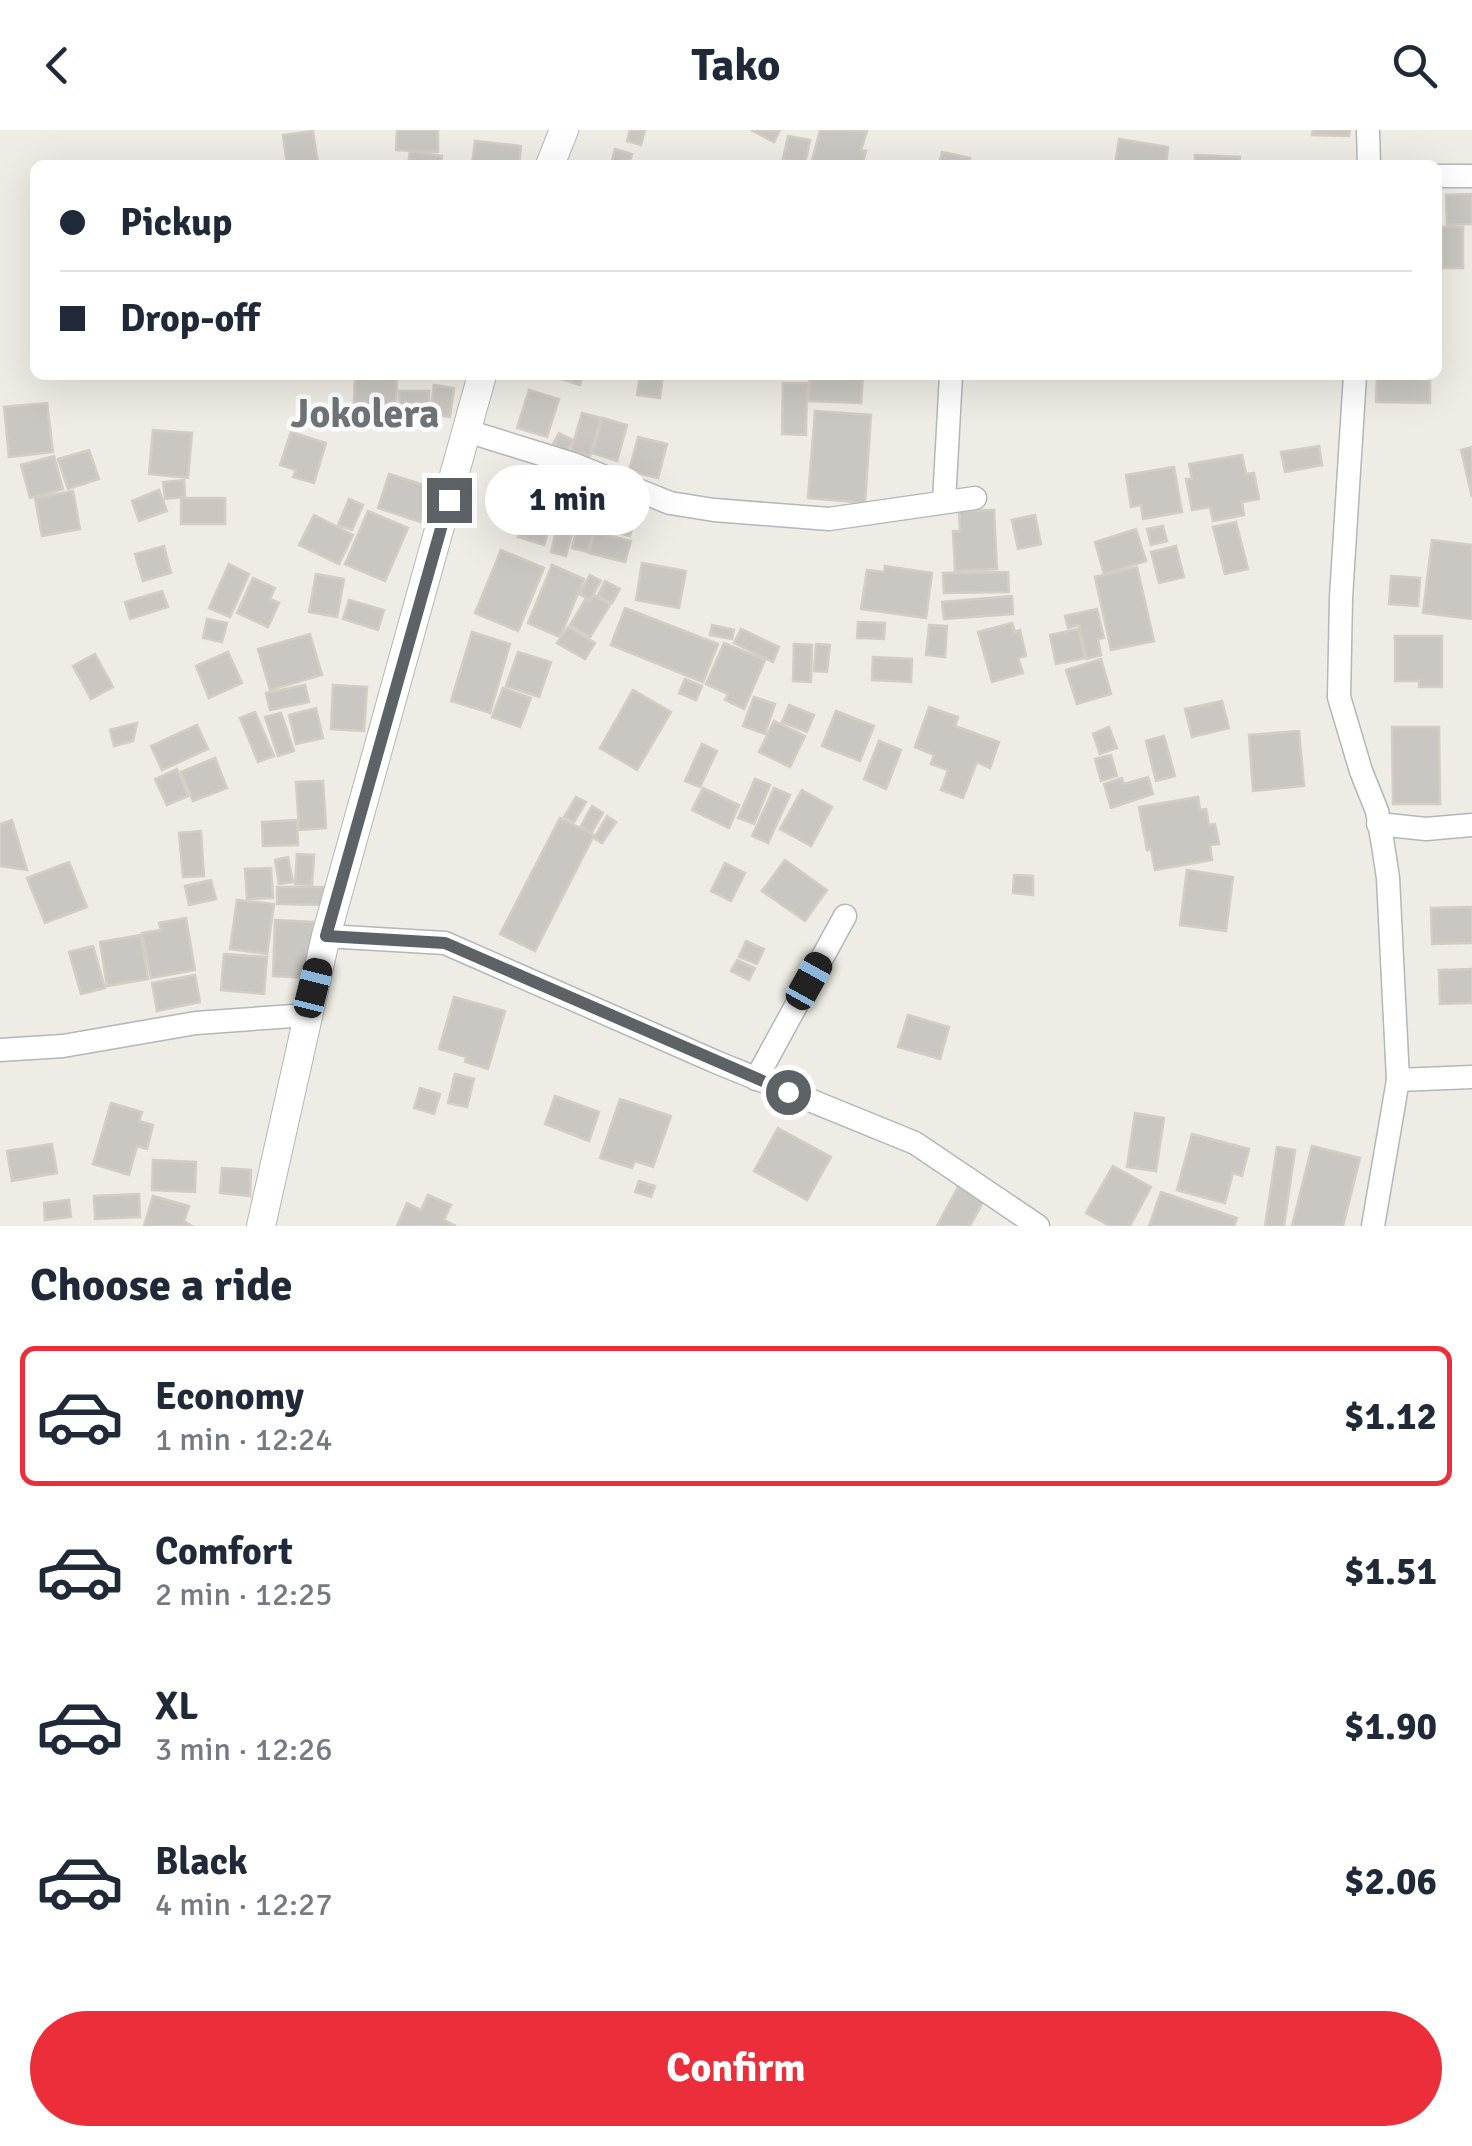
<!DOCTYPE html>
<meta charset="utf-8">
<style>
body{margin:0;font-family:Signika,sans-serif;background:#f6f6f7;color:#1f2937;height:100vh;display:flex;flex-direction:column;font-size:38px;white-space:nowrap}
*{box-sizing:border-box;margin:0}
p{font-size:32px;color:#747a83}
.icon{flex:none;width:55px;height:55px;fill:none;stroke:currentColor;stroke-width:2;stroke-linecap:round;stroke-linejoin:round}
.map{position:relative;height:1096px;overflow:hidden}
.details{display:flex;flex-direction:column;background:#fff;flex:1}
.details>*{flex:none}
.top-card{position:absolute;left:30px;top:30px;width:1412px;height:220px;border-radius:15px;box-shadow:0 10px 40px #0002;display:grid;align-content:center;height:220px;padding:0 30px;background:#fff}
.end{position:absolute;width:45px;height:45px;margin:-22px;border:12px solid #5d6266;background:#fff;box-shadow:0 0 0 5px #fff}
.from{border-radius:50%}
.bubble{position:absolute;height:70px;border-radius:35px;background:#fff;box-shadow:0 10px 40px #0002;font-size:32px;font-weight:700;line-height:70px;text-align:center}
.car{position:absolute;width:30px;height:60px;margin:-30px -15px;border-radius:12px;box-shadow:0 0 8px 2px #0007;background:linear-gradient(#222 24%,#8ab4d8 0 40%,#222 0 76%,#8ab4d8 0 86%,#222 0)}
.top-card b{display:flex;align-items:center;gap:35px;height:95px;font-size:38px}
.top-card b+b{border-top:2px solid #e0e1e3}
.top-card i{width:25px;height:25px;background:#1f2937}
ul{padding:0;list-style:none}
li{display:flex;align-items:center;gap:30px;height:140px;margin:0 20px 15px;padding:0 10px;border:5px solid transparent;border-radius:15px}
li div{flex:1}
li b{display:block;font-size:38px}
li em{font-style:normal;font-weight:700}
li.selected{border-color:#ec2e3a}
li>.icon{width:90px;height:90px;stroke-width:1.5}
h2{padding:0 30px;font-size:45px;line-height:120px}
.action{display:flex;gap:20px;margin-top:auto;padding:20px 30px}
.action a{flex:1;height:115px;border-radius:60px;background:#ec2e3a;color:#fff;font-size:40px;font-weight:700;line-height:115px;text-align:center}
header{display:flex;justify-content:space-between;align-items:center;height:130px;padding:0 30px;background:#fff;font-size:45px;font-weight:700}
.map>svg:first-child{display:block}
</style>
<header><svg class="icon" aria-label="back" viewBox="0 0 24 24"><path d="M15 5l-7 7 7 7"/></svg>Tako<svg class="icon" aria-label="search" viewBox="0 0 24 24"><circle cx="10" cy="10" r="6"/><path d="M15 15l6 6"/></svg></header>
<div class="map">
<svg width="1472" height="1096" viewBox="0 0 1472 1096">
<rect width="100%" height="100%" fill="#efece5"/>
<g fill="#cac7c2" stroke="#d4cdc3" stroke-width="2.5">
<path d="M397 0H438V22L396 20Z"/>
<path d="M630 0H645L641 15 627 11Z"/>
<path d="M751 0H780L774 12Z"/>
<path d="M820 0 867 1 861 20 866 21 862 35H811Z"/>
<path d="M1313 0H1350L1349 6 1312 5Z"/>
<path d="M313 1 318 34 287 35 283 5Z"/>
<path d="M788 6 810 10 805 34 783 29Z"/>
<path d="M1119 9 1168 17 1166 35H1115Z"/>
<path d="M475 11 521 16 519 35H472Z"/>
<path d="M615 19 632 24 629 35H611Z"/>
<path d="M410 21 442 26 441 35H408Z"/>
<path d="M942 22 970 28 968 35H939Z"/>
<path d="M1195 25 1240 27 1239 35H1195Z"/>
<path d="M1472 64V94L1447 95 1446 65Z"/>
<rect x="1442" y="97" width="21" height="41"/>
<path d="M355 245H397L396 276 354 275Z"/>
<path d="M548 245H583L580 255Z"/>
<path d="M640 245H663L660 268 637 265Z"/>
<path d="M810 245 863 246 861 273 808 271Z"/>
<path d="M1377 245H1430V273L1376 272Z"/>
<path d="M783 253H807L806 305 782 304Z"/>
<path d="M434 255 454 258 450 287 430 284Z"/>
<path d="M529 260 559 269 547 307 517 298Z"/>
<path d="M399 261H429V286H400Z"/>
<path d="M47 273 53 322 9 327 4 277Z"/>
<path d="M815 281 871 285 865 373 808 368Z"/>
<path d="M582 283 601 288 590 326 571 321Z"/>
<path d="M603 288 627 295 617 331 592 323Z"/>
<path d="M153 300 192 303 188 348 149 344Z"/>
<path d="M291 302 326 313 314 353 293 347 296 340 280 335Z"/>
<path d="M559 303 573 310 567 321 553 314Z"/>
<path d="M638 307 667 314 658 348 629 341Z"/>
<path d="M1319 316 1322 335 1285 342 1281 322Z"/>
<path d="M1472 317V367L1461 320Z"/>
<path d="M89 320 99 349 68 359 58 329Z"/>
<path d="M1242 325 1246 344 1254 343 1259 369 1242 372 1244 385 1213 391 1210 377 1192 380 1186 349H1192L1189 334Z"/>
<path d="M54 326 63 359 30 368 21 335Z"/>
<path d="M537 326 583 342 568 381 540 371 544 363 526 357Z"/>
<path d="M1174 337 1182 382 1143 389 1141 375 1131 377 1126 345Z"/>
<path d="M389 344 431 357 420 392 378 378Z"/>
<path d="M184 350 185 367 165 369 163 352Z"/>
<path d="M159 360 167 381 139 391 132 371Z"/>
<path d="M73 361 80 399 42 406 35 368Z"/>
<path d="M598 361 639 372 630 406 589 395Z"/>
<rect x="181" y="368" width="44" height="26"/>
<path d="M349 369 363 375 352 400 338 395Z"/>
<path d="M528 375 554 383 544 415 518 407Z"/>
<path d="M994 380 997 439 955 441 953 401H960L959 381Z"/>
<path d="M368 381 408 398 385 451 345 434Z"/>
<path d="M314 385 353 405 339 434 299 415Z"/>
<path d="M560 385 576 389 566 426 551 422Z"/>
<path d="M1035 385 1041 414 1018 419 1012 390Z"/>
<path d="M1236 392 1248 439 1225 444 1213 397Z"/>
<path d="M1163 396 1167 411 1151 415 1147 399Z"/>
<path d="M577 398 593 402 588 422 572 418Z"/>
<path d="M1136 399 1146 431 1104 444 1095 412Z"/>
<path d="M594 402 631 411 625 432 589 423Z"/>
<path d="M1432 410 1472 415V489L1423 483Z"/>
<path d="M164 416 171 443 143 451 135 424Z"/>
<path d="M1176 416 1184 447 1159 453 1151 422Z"/>
<path d="M501 420 544 438 518 501 475 483Z"/>
<path d="M642 433 686 441 679 478 636 470Z"/>
<path d="M229 434 249 444 230 487 209 478Z"/>
<path d="M552 435 584 449 560 507 528 493Z"/>
<path d="M885 436 932 443 926 488 861 479 867 440 884 442Z"/>
<path d="M1137 437 1154 511 1111 520 1095 447Z"/>
<path d="M1008 442 1009 462 944 463 943 443Z"/>
<path d="M316 444 344 449 337 487 309 482Z"/>
<path d="M590 445 601 451 590 470 579 464Z"/>
<path d="M1391 446 1420 448 1418 476 1389 474Z"/>
<path d="M253 448 275 458 270 469 279 473 268 497 237 483Z"/>
<path d="M605 451 620 459 612 473 598 465Z"/>
<path d="M162 461 168 477 130 489 125 472Z"/>
<path d="M594 465 610 475 590 507 570 495 585 470 590 472Z"/>
<path d="M1012 466 1013 484 944 489 942 472Z"/>
<path d="M349 470 384 480 378 500 343 489Z"/>
<path d="M625 478 718 514 703 552 611 515Z"/>
<path d="M1097 479 1104 508 1098 509 1101 525 1087 529 1079 495 1068 498 1065 486Z"/>
<path d="M207 489 227 493 222 512 203 508Z"/>
<path d="M858 492 885 493 884 509 857 508Z"/>
<path d="M1012 493 1015 502 1020 500 1026 526 1018 528 1023 543 992 552 978 502Z"/>
<path d="M712 495 734 500 732 509 710 505Z"/>
<path d="M929 495 947 496 945 527 926 525Z"/>
<path d="M568 497 595 513 585 529 557 513Z"/>
<path d="M741 499 779 517 773 532 734 513Z"/>
<path d="M1078 499 1085 528 1056 534 1050 505Z"/>
<path d="M472 502 510 514 490 583 451 571Z"/>
<path d="M310 504 322 545 270 560 258 519Z"/>
<path d="M1395 506H1442V557H1419V551H1395Z"/>
<path d="M724 513 765 530 744 579 725 570 728 564 706 554Z"/>
<path d="M794 514 812 515 811 552 793 551Z"/>
<path d="M816 514 830 515 827 542 814 541Z"/>
<path d="M228 522 242 553 209 568 196 536Z"/>
<path d="M518 522 551 532 539 567 506 556Z"/>
<path d="M95 524 113 557 91 569 73 536Z"/>
<path d="M873 527 912 529 911 552 872 550Z"/>
<path d="M1101 529 1111 564 1077 574 1066 540Z"/>
<path d="M685 549 702 556 696 570 679 563Z"/>
<path d="M305 555 309 572 270 580 266 563Z"/>
<path d="M333 555 367 557 364 601 331 599Z"/>
<path d="M503 558 531 568 520 597 492 587Z"/>
<path d="M633 560 671 582 637 640 600 618Z"/>
<path d="M754 567 775 574 765 604 743 596Z"/>
<path d="M1222 571 1229 598 1192 607 1185 579Z"/>
<path d="M789 575 814 585 807 602 782 592Z"/>
<path d="M929 577 958 587 955 596 999 612 990 638 977 632 963 668 941 660 948 640 931 634 934 625 915 617Z"/>
<path d="M316 578 323 608 296 614 289 585Z"/>
<path d="M836 581 874 596 860 631 822 616Z"/>
<path d="M255 582 274 626 258 632 240 588Z"/>
<path d="M281 583 294 621 278 626 265 587Z"/>
<path d="M774 591 805 606 790 637 759 622Z"/>
<path d="M137 593 133 611 114 616 110 600Z"/>
<path d="M197 595 208 619 162 640 151 616Z"/>
<path d="M1109 597 1117 618 1100 624 1093 604Z"/>
<path d="M1392 597H1439L1440 674H1393Z"/>
<path d="M1299 601 1304 656 1253 661 1249 605Z"/>
<path d="M1164 606 1175 646 1156 651 1146 611Z"/>
<path d="M879 611 901 620 886 659 864 649Z"/>
<path d="M702 614 717 621 700 657 685 651Z"/>
<path d="M1111 625 1117 646 1101 651 1095 629Z"/>
<path d="M215 628 227 658 193 671 181 642Z"/>
<path d="M177 639 188 666 167 675 155 649Z"/>
<path d="M1148 647 1153 664 1111 678 1104 654 1122 648 1124 654Z"/>
<path d="M755 649 770 655 754 694 738 688Z"/>
<path d="M323 651 326 698 299 700 296 652Z"/>
<path d="M703 658 739 675 729 698 692 680Z"/>
<path d="M774 658 790 665 768 713 752 706Z"/>
<path d="M802 660 832 677 811 716 780 699Z"/>
<path d="M576 667 586 672 574 692 564 687Z"/>
<path d="M1198 667 1200 680 1206 679 1209 695 1215 694 1219 714 1210 715 1212 730 1155 740 1151 719 1147 720 1139 677Z"/>
<path d="M592 676 603 683 592 702 581 696Z"/>
<path d="M607 686 616 692 602 713 594 708Z"/>
<path d="M560 688 594 705 535 821 500 804Z"/>
<path d="M12 690 27 740 0 736V694Z"/>
<path d="M297 690 298 715 263 716 262 692Z"/>
<path d="M201 701 204 746 183 747 179 703Z"/>
<path d="M297 724 314 725 312 755 295 754Z"/>
<path d="M288 727 293 752 279 754 275 730Z"/>
<path d="M785 730 827 760 805 791 762 761Z"/>
<path d="M69 732 87 777 45 793 27 748Z"/>
<path d="M725 733 745 743 731 771 711 761Z"/>
<path d="M271 738 273 768 247 769 245 739Z"/>
<path d="M1187 740 1233 747 1226 801 1180 795Z"/>
<path d="M1014 745 1033 746V765L1013 763Z"/>
<path d="M211 750 216 769 189 775 185 756Z"/>
<path d="M277 757H328L329 775 277 774Z"/>
<path d="M237 770 274 774 267 824 230 819Z"/>
<path d="M1472 777V813L1432 814 1431 778Z"/>
<path d="M186 788 195 840 151 848 142 803 161 800 159 793Z"/>
<path d="M275 790 314 792 311 848 273 846Z"/>
<path d="M141 805 148 849 107 856 100 812Z"/>
<path d="M746 811 764 819 757 834 739 827Z"/>
<path d="M93 816 105 858 81 864 69 822Z"/>
<path d="M224 824 267 827 264 864 221 860Z"/>
<path d="M737 830 755 838 749 850 731 841Z"/>
<path d="M1472 839V873L1440 874 1439 840Z"/>
<path d="M195 845 200 872 157 881 152 853Z"/>
<path d="M454 867 505 881 488 939 465 932 466 927 439 919Z"/>
<path d="M908 885 949 897 940 929 898 917Z"/>
<path d="M455 944 474 949 467 977 448 973Z"/>
<path d="M420 958 440 964 434 984 414 978Z"/>
<path d="M555 966 599 982 589 1011 545 994Z"/>
<path d="M620 969 671 986 653 1037 635 1031 632 1038 600 1028Z"/>
<path d="M111 973 142 982 139 991 153 995 147 1019 137 1016 129 1045 93 1034Z"/>
<path d="M1135 983 1164 988 1156 1041 1127 1037Z"/>
<path d="M778 998 831 1027 807 1070 754 1041Z"/>
<path d="M1192 1004 1249 1019 1242 1046 1233 1043 1225 1073 1177 1060Z"/>
<path d="M52 1014 57 1043 12 1051 7 1021Z"/>
<path d="M1312 1016 1360 1028 1343 1096H1292Z"/>
<path d="M1277 1017 1295 1020 1284 1096H1265Z"/>
<path d="M153 1030 196 1032 195 1062 152 1060Z"/>
<path d="M1113 1036 1151 1057 1130 1096H1110L1086 1083Z"/>
<path d="M222 1038 251 1040 250 1066 220 1063Z"/>
<path d="M639 1051 655 1056 651 1067 635 1062Z"/>
<path d="M958 1057 984 1070 970 1096H937Z"/>
<path d="M1161 1062 1237 1088 1234 1096H1149Z"/>
<path d="M139 1064 140 1087 95 1089 94 1066Z"/>
<path d="M428 1065 451 1075 444 1090 456 1096H397L407 1073 421 1080Z"/>
<path d="M153 1066 189 1076 184 1091 192 1096H144Z"/>
<path d="M69 1070 71 1087 45 1090 44 1073Z"/>
</g>
<g fill="none" stroke-linecap="round" stroke-linejoin="round">
<g stroke="#b2b7ba" stroke-width="25">
<g id="minor">
<path d="M1368 0 1369 35"/>
<path d="M1438 46H1472"/>
<path d="M1355 245 1341 468 1339 567 1361 641 1377 681 1383 715 1388 748 1398 950 1373 1096"/>
<path d="M467 301 573 334 670 373 714 380 829 389 975 368"/>
<path d="M944 372 951 245"/>
<path d="M1378 694 1426 699 1472 695"/>
<path d="M326 806 445 813 716 932 915 1013 1038 1096"/>
<path d="M0 920 63 916 196 893 307 885"/>
<path d="M756 949 845 786"/>
<path d="M1398 950 1472 947"/>
</g>
</g>
<g stroke="#b2b7ba" stroke-width="30">
<g id="tertiary">
<path d="M550 35 564 0"/>
<path d="M261 1096 326 806 482 245"/>
</g>
</g>
<use href="#minor" stroke="#fff" stroke-width="22"/>
<use href="#tertiary" stroke="#fff" stroke-width="28"/>
</g>
<g fill="none" stroke-linecap="round" stroke-linejoin="round">
<path stroke="#5d6266" stroke-width="12" d="M449 370 326 806 445 813 788 962"/>
</g>
<g text-anchor="middle" dominant-baseline="central" stroke-width="9" stroke-linejoin="round" paint-order="stroke">
<g font-size="40" font-weight="bold" fill="#6e7478" stroke="#fff">
<text x="365" y="284">Jokolera</text>
</g>
</g>
</svg>
<i class="end from" style="left:788px;top:962px"></i>
<i class="end" style="left:449px;top:370px"></i>
<div class="bubble" style="left:485px;top:335px;width:165px">1 min</div>
<i class="car" style="left:809px;top:851px;rotate:29deg"></i>
<i class="car" style="left:313px;top:858px;rotate:14deg"></i>
<div class="top-card">
<b><i class="from"></i>Pickup</b>
<b><i></i>Drop-off</b>
</div>
</div>
<section class="details">
<h2>Choose a ride</h2>
<ul>
<li class="selected"><svg class="icon" aria-label="car" viewBox="0 0 24 24"><path d="M5 17H2v-5l4-1 3-4h7l3 4 3 1v5h-3M9 17h6M6 11h13"/><circle cx="7" cy="17" r="2"/><circle cx="17" cy="17" r="2"/></svg><div><b>Economy</b><p>1 min · 12:24</p></div><em>$1.12</em></li>
<li><svg class="icon" aria-label="car" viewBox="0 0 24 24"><path d="M5 17H2v-5l4-1 3-4h7l3 4 3 1v5h-3M9 17h6M6 11h13"/><circle cx="7" cy="17" r="2"/><circle cx="17" cy="17" r="2"/></svg><div><b>Comfort</b><p>2 min · 12:25</p></div><em>$1.51</em></li>
<li><svg class="icon" aria-label="car" viewBox="0 0 24 24"><path d="M5 17H2v-5l4-1 3-4h7l3 4 3 1v5h-3M9 17h6M6 11h13"/><circle cx="7" cy="17" r="2"/><circle cx="17" cy="17" r="2"/></svg><div><b>XL</b><p>3 min · 12:26</p></div><em>$1.90</em></li>
<li><svg class="icon" aria-label="car" viewBox="0 0 24 24"><path d="M5 17H2v-5l4-1 3-4h7l3 4 3 1v5h-3M9 17h6M6 11h13"/><circle cx="7" cy="17" r="2"/><circle cx="17" cy="17" r="2"/></svg><div><b>Black</b><p>4 min · 12:27</p></div><em>$2.06</em></li>
</ul>
<div class="action"><a>Confirm</a></div>
</section>
